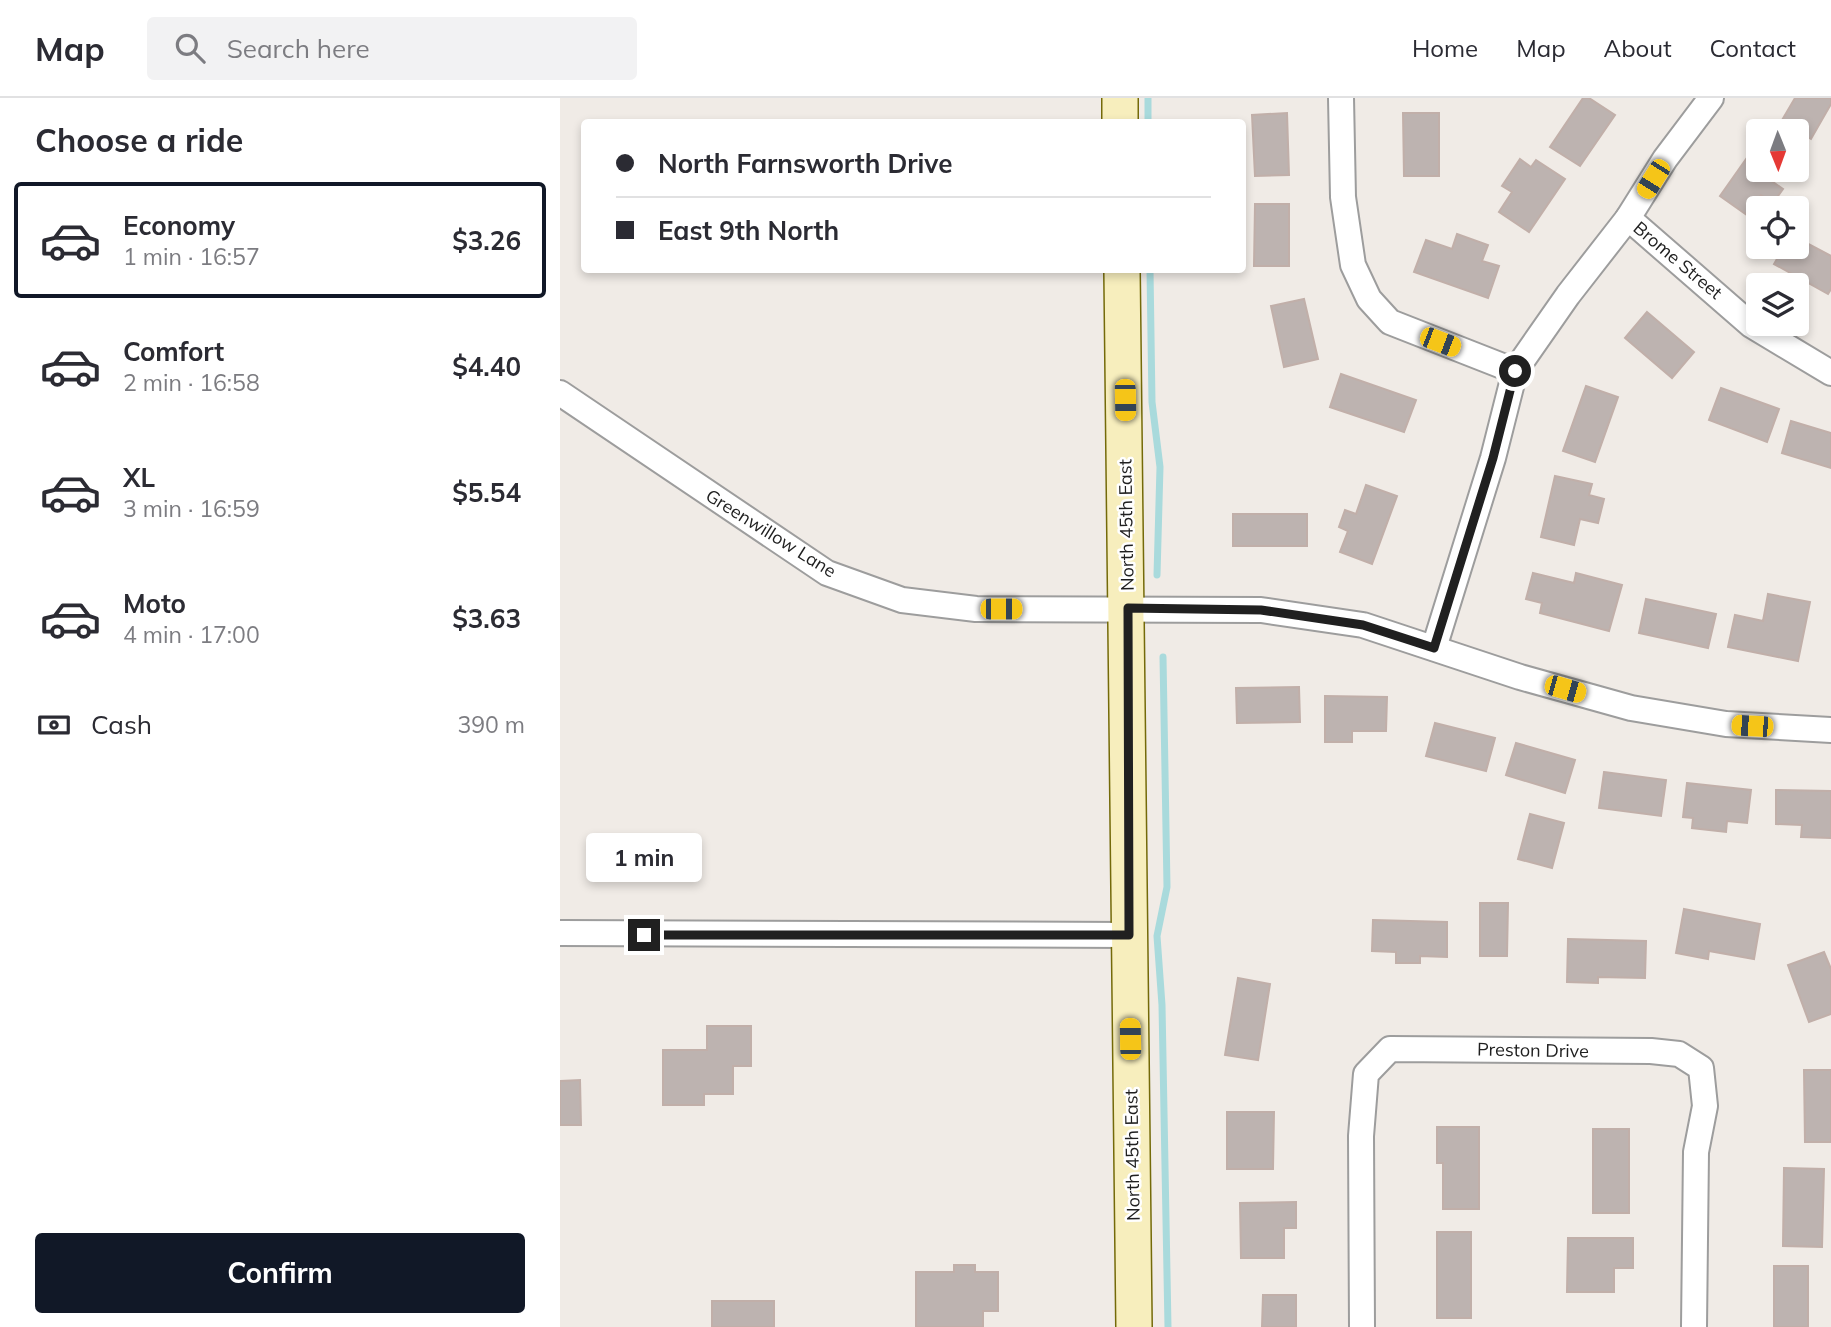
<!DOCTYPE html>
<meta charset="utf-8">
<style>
body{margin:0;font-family:Mulish,sans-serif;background:#f2f2f3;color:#2b2b33;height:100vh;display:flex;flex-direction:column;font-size:26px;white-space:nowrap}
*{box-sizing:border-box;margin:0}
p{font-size:23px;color:#7c7c81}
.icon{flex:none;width:38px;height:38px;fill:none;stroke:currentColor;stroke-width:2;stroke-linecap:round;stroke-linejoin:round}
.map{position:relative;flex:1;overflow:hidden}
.details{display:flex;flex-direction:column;background:#fff;width:560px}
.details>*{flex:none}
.guide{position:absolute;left:21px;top:21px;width:665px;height:154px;border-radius:7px;box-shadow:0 4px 10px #0003;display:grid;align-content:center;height:154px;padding:0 35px;background:#fff}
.needle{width:46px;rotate:179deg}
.fabs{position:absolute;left:1186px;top:21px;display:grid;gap:14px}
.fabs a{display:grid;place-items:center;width:63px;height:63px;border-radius:7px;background:#fff;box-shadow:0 4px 10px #0003;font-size:35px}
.end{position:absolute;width:32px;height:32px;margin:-16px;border:9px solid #202020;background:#fff;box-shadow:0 0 0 4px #fff}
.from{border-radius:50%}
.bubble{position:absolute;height:49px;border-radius:7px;background:#fff;box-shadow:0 4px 10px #0003;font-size:23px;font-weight:700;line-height:49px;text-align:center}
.car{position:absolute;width:21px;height:42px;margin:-21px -10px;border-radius:9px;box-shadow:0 0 5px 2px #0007;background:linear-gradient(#f5c518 24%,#345 0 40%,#f5c518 0 76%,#345 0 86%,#f5c518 0)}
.guide b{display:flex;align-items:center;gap:24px;height:66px;font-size:26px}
.guide b+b{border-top:2px solid #e1e1e2}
.guide i{width:18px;height:18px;background:#2b2b33}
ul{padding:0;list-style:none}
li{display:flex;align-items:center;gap:21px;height:116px;margin:0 14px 10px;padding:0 21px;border:4px solid transparent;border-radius:7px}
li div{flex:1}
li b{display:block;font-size:26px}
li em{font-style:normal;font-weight:700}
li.active{border-color:#111827}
li>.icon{width:63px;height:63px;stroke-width:1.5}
h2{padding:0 35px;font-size:32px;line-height:84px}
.pay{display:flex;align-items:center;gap:18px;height:77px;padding:0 35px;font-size:26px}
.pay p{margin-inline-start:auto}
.action{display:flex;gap:14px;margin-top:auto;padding:14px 35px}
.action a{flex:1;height:80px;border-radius:7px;background:#111827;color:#fff;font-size:28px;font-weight:700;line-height:80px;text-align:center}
header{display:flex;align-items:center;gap:42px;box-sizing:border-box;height:98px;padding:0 35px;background:#fff;border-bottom:2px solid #e1e1e2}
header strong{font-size:33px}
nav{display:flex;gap:38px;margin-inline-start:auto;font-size:24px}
.search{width:490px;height:63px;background:#f2f2f3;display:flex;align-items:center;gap:18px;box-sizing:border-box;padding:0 24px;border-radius:7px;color:#7c7c81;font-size:26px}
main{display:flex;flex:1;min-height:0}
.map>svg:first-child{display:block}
</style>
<header>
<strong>Map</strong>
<div class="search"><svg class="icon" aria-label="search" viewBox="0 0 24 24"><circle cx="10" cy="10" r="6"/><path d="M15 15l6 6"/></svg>Search here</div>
<nav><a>Home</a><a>Map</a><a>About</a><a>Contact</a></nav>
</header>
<main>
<section class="details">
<h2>Choose a ride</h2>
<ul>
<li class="active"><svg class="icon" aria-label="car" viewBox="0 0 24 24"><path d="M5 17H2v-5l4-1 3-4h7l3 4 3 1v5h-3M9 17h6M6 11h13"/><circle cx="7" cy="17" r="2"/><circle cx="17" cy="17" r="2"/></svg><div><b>Economy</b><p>1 min · 16:57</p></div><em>$3.26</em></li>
<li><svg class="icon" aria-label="car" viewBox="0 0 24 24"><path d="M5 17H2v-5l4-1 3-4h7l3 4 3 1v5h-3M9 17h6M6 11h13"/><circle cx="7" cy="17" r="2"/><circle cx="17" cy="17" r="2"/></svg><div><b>Comfort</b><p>2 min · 16:58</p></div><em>$4.40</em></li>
<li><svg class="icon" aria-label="car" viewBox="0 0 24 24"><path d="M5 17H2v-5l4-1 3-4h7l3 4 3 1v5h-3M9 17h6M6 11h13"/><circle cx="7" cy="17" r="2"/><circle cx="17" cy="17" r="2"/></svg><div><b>XL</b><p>3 min · 16:59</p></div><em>$5.54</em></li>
<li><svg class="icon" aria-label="car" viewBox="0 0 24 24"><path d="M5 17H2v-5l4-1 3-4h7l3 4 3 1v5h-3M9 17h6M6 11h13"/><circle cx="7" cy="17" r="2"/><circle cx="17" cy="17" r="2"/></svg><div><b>Moto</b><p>4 min · 17:00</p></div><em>$3.63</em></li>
</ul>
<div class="pay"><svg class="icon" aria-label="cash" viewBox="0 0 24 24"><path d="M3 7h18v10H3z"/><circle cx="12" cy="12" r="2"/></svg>Cash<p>390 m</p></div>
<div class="action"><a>Confirm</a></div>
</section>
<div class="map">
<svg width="1271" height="1229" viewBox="0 0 1271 1229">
<rect width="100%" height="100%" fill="#f0ebe6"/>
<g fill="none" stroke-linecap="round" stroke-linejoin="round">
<g stroke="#a9dadc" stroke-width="7">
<path d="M588 0V24"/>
<path d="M590 172 592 304 600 369 597 477"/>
<path d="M603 559 607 789 597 838 602 907 608 1229"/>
</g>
</g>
<g fill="#bdb3b0" stroke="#c1afa9" stroke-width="2">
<path d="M1023 0H1029L1055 17 1020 68 990 49Z"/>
<path d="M1235 0H1271V6L1251 41 1221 24Z"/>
<path d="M727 15 729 77 695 78 692 17Z"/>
<path d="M843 15H879V78H844Z"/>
<path d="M1196 47 1199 72H1222L1213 84 1223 91 1213 105 1201 97 1187 117 1160 98Z"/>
<path d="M960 61 971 69 976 62 1005 81 969 134 939 114 952 94 942 88Z"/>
<path d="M695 106H729V168H694Z"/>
<path d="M897 136 928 147 922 163 939 168 928 200 854 174 866 142 892 151Z"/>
<path d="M1237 140 1271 158V191L1268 196 1214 166 1224 149H1237Z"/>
<path d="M744 201 758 261 724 269 711 208Z"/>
<path d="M1087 214 1134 254 1112 280 1065 240Z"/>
<path d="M781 276 856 302 844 334 770 309Z"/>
<path d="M1026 288 1058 299 1035 364 1003 353Z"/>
<path d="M1161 290 1219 311 1207 344 1149 322Z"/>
<path d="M1231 323 1271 335V370L1222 355Z"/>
<path d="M995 378 1032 386 1029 397 1044 401 1038 425 1020 421 1014 447 981 439Z"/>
<path d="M806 387 837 398 812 466 780 454 788 433 779 429 785 412 796 416Z"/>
<rect x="673" y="416" width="74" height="32"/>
<path d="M973 475 1014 485 1016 475 1062 487 1049 533 980 515 982 505 966 501Z"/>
<path d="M1208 496 1250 504 1238 563 1168 549 1175 517 1203 523Z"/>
<path d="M1086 501 1156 516 1148 550 1079 535Z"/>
<path d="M739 589 740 624 677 625 676 590Z"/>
<path d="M765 598 827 599 826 633H792V644H765Z"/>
<path d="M875 625 935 640 926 673 866 658Z"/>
<path d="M956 645 1015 662 1005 695 946 677Z"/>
<path d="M1044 674 1106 682 1101 718 1039 710Z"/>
<path d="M1127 685 1191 692 1187 725 1167 723 1166 734 1132 730 1133 720 1123 719Z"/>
<path d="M1216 692 1271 693V740L1241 739 1242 727 1216 726Z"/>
<path d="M970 716 1004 725 992 770 958 761Z"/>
<path d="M920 805H948L947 858H920Z"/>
<path d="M1124 811 1200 826 1194 861 1149 853 1148 861 1116 855Z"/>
<path d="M813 822 887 824V859L860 858V865H836V854L812 853Z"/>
<path d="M1008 841 1086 843 1085 880 1038 879V885L1007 884Z"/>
<path d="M1264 854 1271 871V916L1249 924 1228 867Z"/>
<path d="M678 880 710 886 698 962 665 957Z"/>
<path d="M147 928H191V968H173V996H144V1007H103V952H147Z"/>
<path d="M1244 972H1271V1044H1245Z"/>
<path d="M20 982 21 1027H0V983Z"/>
<path d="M667 1014H714L713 1071H667Z"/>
<path d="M877 1029H919V1111H883V1065H877Z"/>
<rect x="1033" y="1031" width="36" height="84"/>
<path d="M1224 1070 1264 1071 1262 1149 1223 1148Z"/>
<path d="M736 1104V1130H724V1160H681L680 1105Z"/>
<rect x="877" y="1134" width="34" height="86"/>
<path d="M1008 1140H1073V1170H1054V1194H1007Z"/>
<path d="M394 1167H415V1174H438V1213H423V1229H356V1174H394Z"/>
<rect x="1214" y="1168" width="34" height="61"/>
<path d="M703 1197H736V1229H702Z"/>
<rect x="152" y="1203" width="62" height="26"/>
</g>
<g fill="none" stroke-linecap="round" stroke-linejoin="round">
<g stroke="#9d9d9d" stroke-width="28">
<g id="street">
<path d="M781 0 783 99 793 167 809 201 830 224 955 273"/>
<path d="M1068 120 1191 227 1271 275"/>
<path d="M0 295 267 475 342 502 416 511 701 512 803 527 960 579 1071 610 1166 626 1271 632"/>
<path d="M874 550 933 360 955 273 1008 197 1068 120 1105 61 1151 0"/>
<path d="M0 835 569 837"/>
<path d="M802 1229 801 1038 806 976 830 951 1091 953 1119 956 1141 970 1145 1008 1136 1054 1134 1229"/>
</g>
</g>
<g stroke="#746a09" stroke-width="38">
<g id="secondary">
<path d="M560 0V24"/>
<path d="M562 172 574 1229"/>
</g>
</g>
<use href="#street" stroke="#fff" stroke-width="24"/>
<use href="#secondary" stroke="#f7eebd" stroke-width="35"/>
</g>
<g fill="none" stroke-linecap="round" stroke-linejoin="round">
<path stroke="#202020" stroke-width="9" d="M84 837H569L568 510 701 512 803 527 874 550 933 360 955 273"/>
</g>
<g text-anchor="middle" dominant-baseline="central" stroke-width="5" stroke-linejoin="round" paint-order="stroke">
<g font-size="18" fill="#202020" stroke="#fff">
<text transform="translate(1118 162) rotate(40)">Brome Street</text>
<text transform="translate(566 427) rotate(-91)">North 45th East</text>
<text transform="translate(211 435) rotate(32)">Greenwillow Lane</text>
<text transform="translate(973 952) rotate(1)">Preston Drive</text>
<text transform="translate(572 1057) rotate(-91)">North 45th East</text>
</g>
</g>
</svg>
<div class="fabs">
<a><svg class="needle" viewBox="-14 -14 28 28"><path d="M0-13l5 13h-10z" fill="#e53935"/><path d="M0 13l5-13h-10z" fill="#7c7c81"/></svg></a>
<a><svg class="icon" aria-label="locate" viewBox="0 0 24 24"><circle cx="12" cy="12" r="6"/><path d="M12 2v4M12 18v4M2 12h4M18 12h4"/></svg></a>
<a><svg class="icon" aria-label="layers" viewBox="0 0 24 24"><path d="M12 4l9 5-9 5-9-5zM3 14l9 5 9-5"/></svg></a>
</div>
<i class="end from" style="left:955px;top:273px"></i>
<i class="end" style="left:84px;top:837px"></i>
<div class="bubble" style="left:26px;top:735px;width:116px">1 min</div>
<i class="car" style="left:1093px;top:81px;rotate:212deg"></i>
<i class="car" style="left:880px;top:244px;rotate:111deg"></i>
<i class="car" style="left:565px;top:302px;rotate:179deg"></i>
<i class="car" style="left:441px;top:511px;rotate:90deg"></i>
<i class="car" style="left:1005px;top:591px;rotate:106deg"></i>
<i class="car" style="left:1192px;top:628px;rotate:273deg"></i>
<i class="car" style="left:570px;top:941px;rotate:359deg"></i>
<div class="guide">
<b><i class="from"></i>North Farnsworth Drive</b>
<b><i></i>East 9th North</b>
</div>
</div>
</main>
